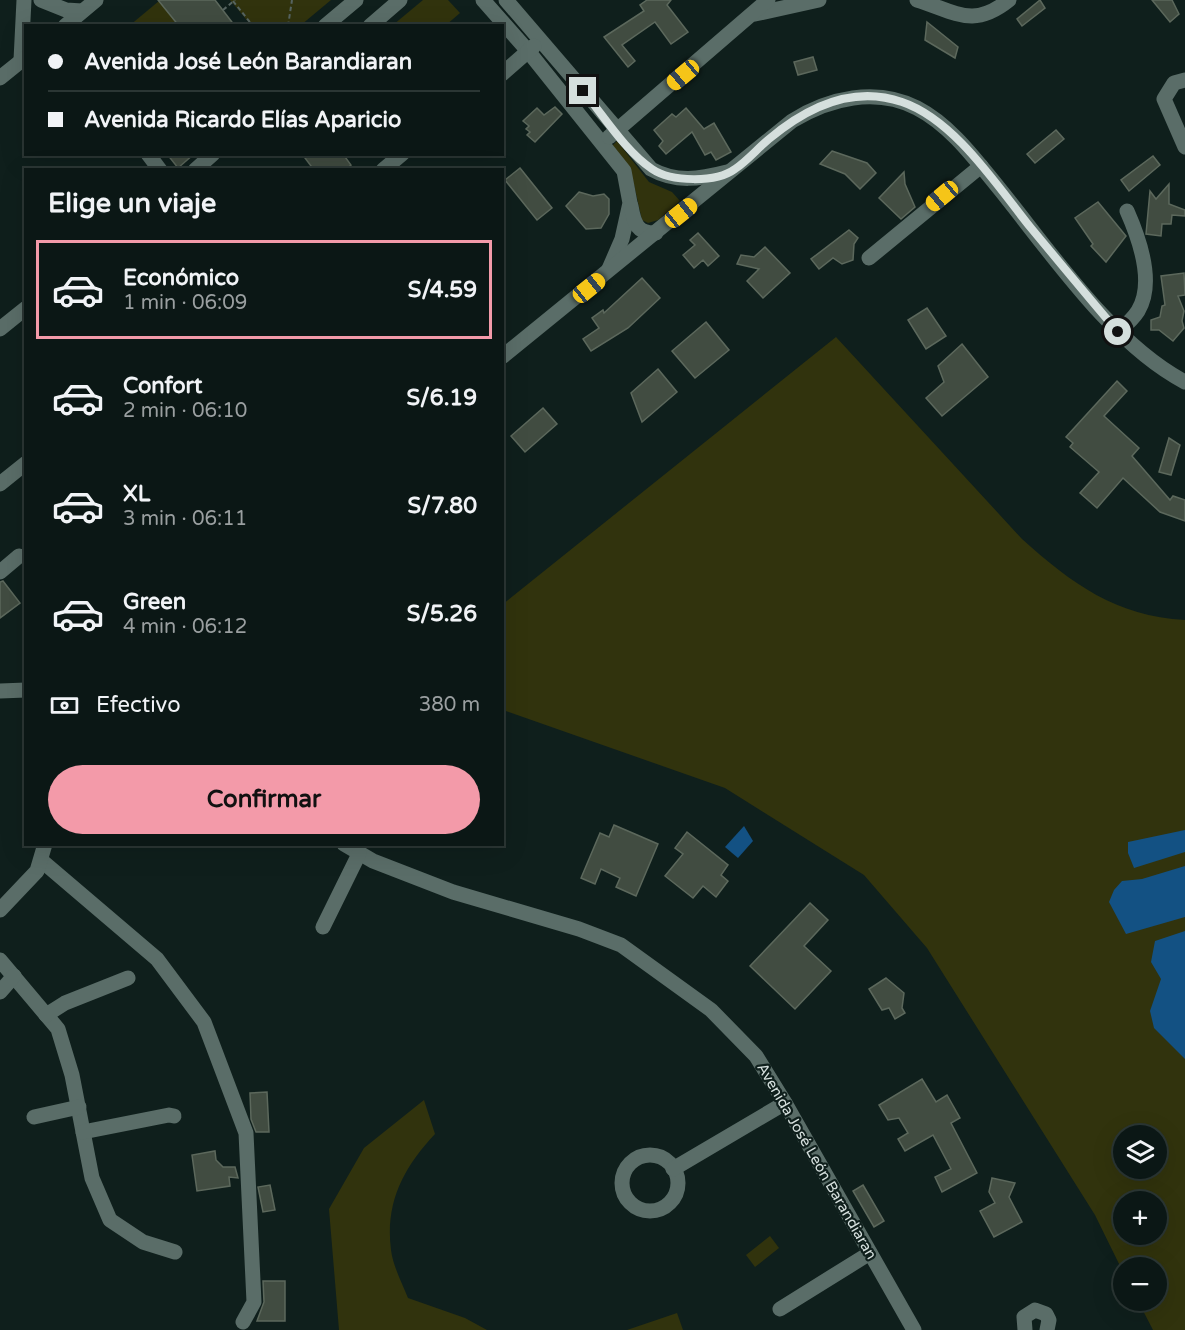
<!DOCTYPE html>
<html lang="es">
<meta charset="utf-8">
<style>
body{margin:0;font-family:"Varela Round",sans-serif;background:#14201e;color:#f1f3f6;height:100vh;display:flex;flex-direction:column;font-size:22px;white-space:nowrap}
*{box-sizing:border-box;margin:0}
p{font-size:20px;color:#9a9fa0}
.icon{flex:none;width:33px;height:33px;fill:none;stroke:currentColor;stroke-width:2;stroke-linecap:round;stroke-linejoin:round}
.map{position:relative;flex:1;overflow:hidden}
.drawer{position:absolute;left:24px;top:168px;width:480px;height:678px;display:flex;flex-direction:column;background:#0b1715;border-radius:0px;box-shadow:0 6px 24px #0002,0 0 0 2px #2b3634}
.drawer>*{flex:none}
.banner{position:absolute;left:24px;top:24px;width:480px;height:132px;border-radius:0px;box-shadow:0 6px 24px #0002,0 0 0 2px #2b3634;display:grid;align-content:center;height:132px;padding:0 24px;background:#0b1715}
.controls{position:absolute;left:1113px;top:1125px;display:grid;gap:12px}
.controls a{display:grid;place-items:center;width:54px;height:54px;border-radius:50%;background:#0b1715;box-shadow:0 6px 24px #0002,0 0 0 2px #2b3634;font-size:30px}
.end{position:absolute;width:27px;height:27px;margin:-14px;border:8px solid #d5dfdd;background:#111;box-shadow:0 0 0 3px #111}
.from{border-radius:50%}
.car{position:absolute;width:18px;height:36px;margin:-18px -9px;border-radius:8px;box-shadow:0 0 4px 2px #0007;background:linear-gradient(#f5c518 24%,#345 0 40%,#f5c518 0 76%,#345 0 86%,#f5c518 0)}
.banner b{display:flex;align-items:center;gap:21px;height:57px;font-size:22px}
.banner b+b{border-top:2px solid #2b3634}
.banner i{width:15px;height:15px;background:#f1f3f6}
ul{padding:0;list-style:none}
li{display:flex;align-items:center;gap:18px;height:99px;margin:0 12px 9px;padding:0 12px;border:3px solid transparent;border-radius:0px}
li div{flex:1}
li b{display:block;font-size:22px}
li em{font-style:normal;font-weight:700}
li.on{border-color:#f39aa9}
li>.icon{width:54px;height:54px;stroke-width:1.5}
h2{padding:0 24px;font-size:27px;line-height:72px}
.pay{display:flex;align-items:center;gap:15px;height:66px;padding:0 24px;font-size:22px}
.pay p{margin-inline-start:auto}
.primary-button{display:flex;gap:12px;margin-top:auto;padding:12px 24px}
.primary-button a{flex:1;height:69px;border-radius:36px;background:#f39aa9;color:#111;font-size:24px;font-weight:700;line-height:69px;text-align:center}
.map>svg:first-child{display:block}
</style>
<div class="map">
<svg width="1185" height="1330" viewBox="0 0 1185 1330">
<rect width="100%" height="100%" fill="#0f1f1c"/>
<g fill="#31330d" fill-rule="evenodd">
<path d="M230 0H331L301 25H251Z"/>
<path d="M423 0H448L460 13 446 25H393Z"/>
<path d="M159 1 182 16 170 25 129 26Z"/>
<path d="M617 141 649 182 672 192 680 201 658 220 648 223 642 220 633 180 612 146Z"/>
<path d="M836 337 1022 539C1072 584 1116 616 1185 620V1330H1153L1138 1301 1156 1300V1268H1124L1123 1272 1095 1215 927 948 864 875 725 788 503 710V604ZM1124 1136H1156V1168H1124ZM1124 1202H1156V1234H1124Z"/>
<path d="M424 1100 435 1134C403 1168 385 1203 391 1250 393 1266 402 1283 408 1298L465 1318 487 1330H339L329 1209 364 1148Z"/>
<path d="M770 1236 779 1248 755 1267 746 1255Z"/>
<path d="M677 1313 683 1330H627Z"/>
</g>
<g fill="#135183">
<path d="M744 826 753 841 738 858 725 847Z"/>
<path d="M1185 830V852L1134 868 1128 853V842Z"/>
<path d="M1185 866V917L1126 934 1109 902 1114 890 1122 881 1142 879Z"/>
<path d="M1185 931V1059L1154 1028 1150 1011 1161 979 1151 962 1155 941Z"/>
</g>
<g fill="#414c41" stroke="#5c685c" stroke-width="1.5">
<path d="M158 0H215L235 26H179Z"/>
<path d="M647 0H671L667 5 688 32 671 44 655 22 622 45 635 61 628 67 604 37 644 11 640 5Z"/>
<path d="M1040 0 1045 8 1022 26 1017 19Z"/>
<path d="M1152 0H1172L1179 14 1170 22Z"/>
<path d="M927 22 958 47 955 58 925 40Z"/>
<path d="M813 57 817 70 798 75 794 62Z"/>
<path d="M555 107 562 114 535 142 527 135 530 132 526 129 529 126 523 121 537 108 544 115Z"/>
<path d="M686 108 704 129 714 123 731 152 716 160 711 152 705 155 692 132 666 154 659 146 663 141 654 130 672 114 676 117Z"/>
<path d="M1056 130 1064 139 1035 163 1027 154Z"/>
<path d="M832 151 867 163 876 173 860 189 845 174 820 164Z"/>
<path d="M167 154H194L178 168Z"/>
<path d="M302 154H343L351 165 345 170H314Z"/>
<path d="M1153 156 1160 165 1129 191 1121 180Z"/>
<path d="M520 168 552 208 537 220 505 180Z"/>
<path d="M904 172 905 184 915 207 901 219 879 198Z"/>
<path d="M1169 184V204L1185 210V216L1172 215 1171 224H1162L1161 236 1146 234 1150 191 1156 199Z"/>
<path d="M579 192 593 196 604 194 609 199V214L601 228 586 229 566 206Z"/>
<path d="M1098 202 1126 236 1106 262 1091 246 1093 244 1075 218Z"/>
<path d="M849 230 858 238 854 244 853 260 842 264 833 258 819 269 811 259Z"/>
<path d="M698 233 719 256 708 266 703 260 694 268 683 255 695 245 690 240Z"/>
<path d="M765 247 790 273 763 298 747 281 759 269 737 264 741 255 754 257Z"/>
<path d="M1184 273 1185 295 1178 296 1184 311 1182 321 1184 328 1173 341 1159 330H1151V320L1160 317 1162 306 1165 305 1161 276Z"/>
<path d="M642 278 660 298 628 328 591 351 583 339 599 328 592 318 603 310 604 313Z"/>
<path d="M927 308 946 336 926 349 908 320Z"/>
<path d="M706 322 729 350 695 378 672 351Z"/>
<path d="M962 344 988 377 942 416 926 398 944 382 938 366Z"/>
<path d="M658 369 677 392 642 422 631 393Z"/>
<path d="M1117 381 1127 391 1104 416 1139 448 1132 456 1170 500 1173 496 1185 500V521L1160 512 1123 478 1097 508 1080 493 1099 472 1070 447 1073 443 1066 437Z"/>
<path d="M543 408 557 424 525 452 511 436Z"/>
<path d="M1169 438 1180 445 1171 475 1159 472Z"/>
<path d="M3 581 20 603 0 618V582Z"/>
<path d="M614 825 658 844 636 896 616 887 620 878 601 869 595 884 581 878 600 833 609 837Z"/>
<path d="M687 832 728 865 721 875 728 881 716 897 703 886 693 898 665 876 683 854 675 848Z"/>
<path d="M810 903 828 920 804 946 831 971 795 1009 750 966Z"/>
<path d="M886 978 904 993 902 1008 905 1013 895 1019 889 1008 882 1010 869 989Z"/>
<path d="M922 1079 936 1102 947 1095 960 1118 951 1123 977 1173 942 1192 935 1177 951 1169 933 1135 905 1151 898 1139 908 1133 899 1118 888 1120 879 1105Z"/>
<path d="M267 1092 269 1132H256L251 1119 250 1093Z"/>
<path d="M215 1151 216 1160 223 1167H235L238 1178 229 1177 230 1186 197 1191 192 1155Z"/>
<path d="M992 1178 1015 1183 1009 1197 1022 1222 994 1237 980 1211 995 1203 989 1192Z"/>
<path d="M270 1185 275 1210 263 1212 258 1187Z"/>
<path d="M863 1185 884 1221 874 1227 853 1191Z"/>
<path d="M263 1281H285V1321H257L264 1302Z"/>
</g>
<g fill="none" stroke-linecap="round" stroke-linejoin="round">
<g stroke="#566461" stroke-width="2" stroke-dasharray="4.5 3" stroke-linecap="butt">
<path d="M233 1 253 26"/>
<path d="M223 10 235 0"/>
<path d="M288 26 292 0"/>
</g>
<g stroke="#5a6d68" stroke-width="15">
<path d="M41 0 66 10 82 11"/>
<path d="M483 0 528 51 624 171 630 203 622 239 609 269"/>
<path d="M506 0 651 169C676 183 700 179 727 172"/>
<path d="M917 0C956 12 973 29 1009 0"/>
<path d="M755 14 819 0"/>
<path d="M65 26 96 0"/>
<path d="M325 26 356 0"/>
<path d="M370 26 400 0"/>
<path d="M21 60 24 0"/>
<path d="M502 74 534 46"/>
<path d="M0 78 26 57"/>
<path d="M1185 80 1174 83 1164 99 1185 147"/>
<path d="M609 137 768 0"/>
<path d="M148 154 160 170"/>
<path d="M195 170 213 154"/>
<path d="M383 170 402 154"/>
<path d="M631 206C634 223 637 234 656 233"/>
<path d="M869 258 981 166"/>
<path d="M0 329 26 308"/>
<path d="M1118 332C1125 326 1133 319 1138 311 1155 283 1139 238 1127 211"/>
<path d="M502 357 792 121C829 98 876 87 917 108 950 125 975 159 998 187 1050 251 1112 344 1185 382"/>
<path d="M0 484 26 463"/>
<path d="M0 572 19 556"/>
<path d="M0 691 26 690"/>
<path d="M344 844 373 861 453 892 579 929 621 945 711 1010 756 1056 785 1103 914 1330"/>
<path d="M42 861 157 959 204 1022 246 1133 254 1302 243 1322"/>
<path d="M0 910 37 871 45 844"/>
<path d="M323 927 359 854"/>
<path d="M0 960 58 1029 72 1075 92 1178 110 1220 143 1242 175 1252"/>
<path d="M0 992 14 976"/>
<path d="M46 1015 65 1003 128 978"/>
<path d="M34 1117 79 1107"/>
<path d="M83 1132 169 1115 174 1116"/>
<circle cx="650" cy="1183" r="28"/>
<path d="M673 1169 785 1103"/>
<path d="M780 1309 870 1253"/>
<path d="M1025 1330 1024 1317 1035 1310 1046 1314 1049 1320 1047 1330"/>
</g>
</g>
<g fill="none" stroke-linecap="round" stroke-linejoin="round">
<path stroke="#d5dfdd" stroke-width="8" d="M583 91C604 116 625 151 652 169 671 182 716 183 735 169 747 161 757 149 769 139 806 108 853 85 902 102 955 120 997 186 1031 228 1060 263 1089 298 1118 332"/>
</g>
<g text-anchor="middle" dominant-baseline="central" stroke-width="4.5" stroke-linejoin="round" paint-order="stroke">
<g font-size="15" fill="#d5dfdd" stroke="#0f1f1c">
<text transform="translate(817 1161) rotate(60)">Avenida José León Barandiaran</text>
</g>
</g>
</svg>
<div class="controls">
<a><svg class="icon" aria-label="layers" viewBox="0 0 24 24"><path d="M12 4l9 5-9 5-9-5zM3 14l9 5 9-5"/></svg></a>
<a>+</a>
<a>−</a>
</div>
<i class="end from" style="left:1118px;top:332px"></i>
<i class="end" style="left:583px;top:91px"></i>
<i class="car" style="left:683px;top:75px;rotate:230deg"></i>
<i class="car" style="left:942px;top:196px;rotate:230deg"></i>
<i class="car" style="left:681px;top:213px;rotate:51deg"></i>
<i class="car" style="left:589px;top:288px;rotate:51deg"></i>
<div class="banner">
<b><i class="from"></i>Avenida José León Barandiaran</b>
<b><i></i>Avenida Ricardo Elías Aparicio</b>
</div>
<section class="drawer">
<h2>Elige un viaje</h2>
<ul>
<li class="on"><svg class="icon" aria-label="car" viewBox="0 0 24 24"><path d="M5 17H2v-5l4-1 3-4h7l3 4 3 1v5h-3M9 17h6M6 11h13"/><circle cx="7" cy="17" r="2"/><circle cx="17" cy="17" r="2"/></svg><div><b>Económico</b><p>1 min · 06:09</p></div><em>S/4.59</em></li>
<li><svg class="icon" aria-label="car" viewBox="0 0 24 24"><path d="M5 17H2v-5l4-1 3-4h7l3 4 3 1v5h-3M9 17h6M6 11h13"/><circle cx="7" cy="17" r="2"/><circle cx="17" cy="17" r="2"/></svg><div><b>Confort</b><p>2 min · 06:10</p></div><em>S/6.19</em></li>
<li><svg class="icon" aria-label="car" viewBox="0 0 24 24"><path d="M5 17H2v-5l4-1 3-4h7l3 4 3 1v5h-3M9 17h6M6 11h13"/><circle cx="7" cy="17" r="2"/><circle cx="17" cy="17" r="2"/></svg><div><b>XL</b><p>3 min · 06:11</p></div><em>S/7.80</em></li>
<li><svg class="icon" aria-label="car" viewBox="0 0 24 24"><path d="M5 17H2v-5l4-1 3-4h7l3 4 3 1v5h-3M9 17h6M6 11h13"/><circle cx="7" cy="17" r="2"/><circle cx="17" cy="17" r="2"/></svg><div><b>Green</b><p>4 min · 06:12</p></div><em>S/5.26</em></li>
</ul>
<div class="pay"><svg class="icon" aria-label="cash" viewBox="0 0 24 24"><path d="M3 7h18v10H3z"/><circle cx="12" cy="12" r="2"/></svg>Efectivo<p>380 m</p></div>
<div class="primary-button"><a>Confirmar</a></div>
</section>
</div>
